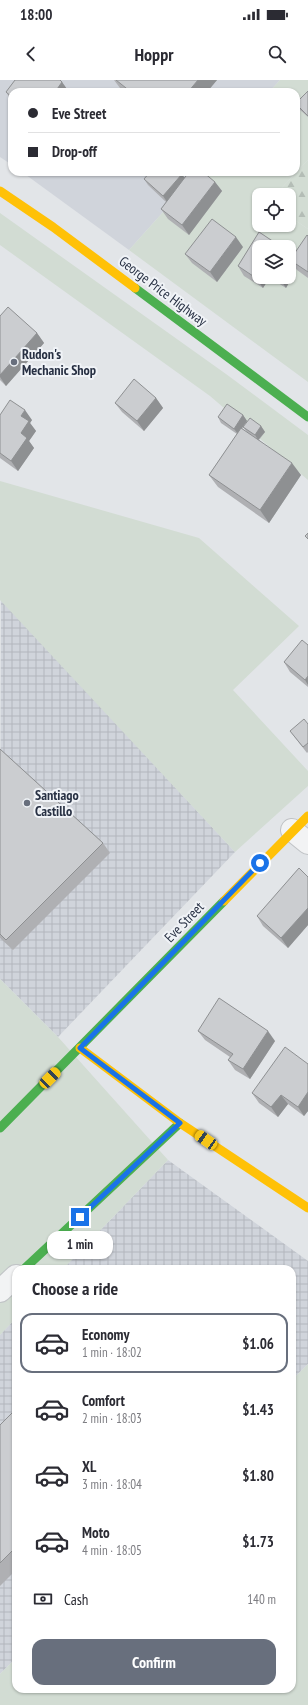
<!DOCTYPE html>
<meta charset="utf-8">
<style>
body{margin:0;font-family:"PT Sans Narrow",sans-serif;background:#f2f2f3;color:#2b2b33;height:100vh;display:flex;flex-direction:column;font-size:15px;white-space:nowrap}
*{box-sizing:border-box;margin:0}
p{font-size:13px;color:#7c7c81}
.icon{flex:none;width:22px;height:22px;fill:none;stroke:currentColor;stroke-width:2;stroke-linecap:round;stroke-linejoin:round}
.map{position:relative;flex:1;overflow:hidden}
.details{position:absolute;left:12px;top:1185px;width:284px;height:428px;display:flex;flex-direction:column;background:#fff;border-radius:12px;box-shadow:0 1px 3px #0004}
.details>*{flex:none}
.guide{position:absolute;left:8px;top:8px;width:292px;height:88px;border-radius:12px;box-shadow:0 1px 3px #0004;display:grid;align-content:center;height:88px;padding:0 20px;background:#fff}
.buttons{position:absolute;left:252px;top:108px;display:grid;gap:8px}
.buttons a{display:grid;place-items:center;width:44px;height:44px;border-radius:8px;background:#fff;box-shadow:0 1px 3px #0004;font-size:20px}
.end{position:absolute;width:18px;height:18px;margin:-9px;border:5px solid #1a73e8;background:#fff;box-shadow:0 0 0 2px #fff}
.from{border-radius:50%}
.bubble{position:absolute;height:28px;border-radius:12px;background:#fff;box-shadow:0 1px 3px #0004;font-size:13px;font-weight:700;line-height:28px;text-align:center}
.car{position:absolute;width:12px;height:24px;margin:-12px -6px;border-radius:5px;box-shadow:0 0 3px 1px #0007;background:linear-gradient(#f5c518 24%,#345 0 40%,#f5c518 0 76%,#345 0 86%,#f5c518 0)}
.guide b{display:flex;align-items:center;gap:14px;height:38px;font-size:15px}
.guide b+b{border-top:1px solid #e1e1e2}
.guide i{width:10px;height:10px;background:#2b2b33}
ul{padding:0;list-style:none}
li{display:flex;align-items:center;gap:12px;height:60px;margin:0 8px 6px;padding:0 12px;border:2px solid transparent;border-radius:12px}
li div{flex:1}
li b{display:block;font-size:15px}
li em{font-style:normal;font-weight:700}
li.selected{border-color:#686f7d}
li>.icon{width:36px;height:36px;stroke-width:1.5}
h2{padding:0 20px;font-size:18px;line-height:48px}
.pay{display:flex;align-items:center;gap:10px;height:44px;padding:0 20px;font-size:15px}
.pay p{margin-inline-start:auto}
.action{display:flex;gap:8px;margin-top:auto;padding:8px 20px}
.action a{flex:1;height:46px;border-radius:12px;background:#686f7d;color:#fff;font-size:16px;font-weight:700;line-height:46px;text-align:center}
.status{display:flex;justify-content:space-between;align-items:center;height:28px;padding:0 20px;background:#fff;direction:ltr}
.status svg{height:11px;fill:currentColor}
header{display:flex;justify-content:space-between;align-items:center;height:52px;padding:0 20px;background:#fff;font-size:18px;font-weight:700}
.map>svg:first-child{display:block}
</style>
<div class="status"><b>18:00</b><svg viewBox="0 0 49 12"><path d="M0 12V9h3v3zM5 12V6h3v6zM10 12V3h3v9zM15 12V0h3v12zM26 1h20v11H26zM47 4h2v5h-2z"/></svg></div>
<header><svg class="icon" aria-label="back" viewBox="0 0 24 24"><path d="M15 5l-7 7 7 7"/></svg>Hoppr<svg class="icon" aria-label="search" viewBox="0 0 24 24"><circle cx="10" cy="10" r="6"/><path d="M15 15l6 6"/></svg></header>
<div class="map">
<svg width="308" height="1625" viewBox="0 0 308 1625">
<defs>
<pattern id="industrial-grid" width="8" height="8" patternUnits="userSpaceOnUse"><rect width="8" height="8" fill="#d0d4db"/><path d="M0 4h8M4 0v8" fill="none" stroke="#b3b6bd"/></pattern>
<pattern id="forest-firs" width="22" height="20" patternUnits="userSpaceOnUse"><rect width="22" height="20" fill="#d2dcd3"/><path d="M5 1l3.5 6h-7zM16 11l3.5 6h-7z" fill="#b4bdb6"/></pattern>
</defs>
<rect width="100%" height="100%" fill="#e2e5e8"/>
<g fill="#d0d4db">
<path d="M0 0H280L269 12H12V85L0 77Z"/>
<path d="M22 92H199L129 170Z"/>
</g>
<g fill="url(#industrial-grid)">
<path d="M1 519 235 772 58 957 0 899Z"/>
<path d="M168 1080 308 1181V1284L292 1300V1189H63Z"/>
<path d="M16 1238V1578L0 1594V1255Z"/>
</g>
<g fill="#d2dcd3" fill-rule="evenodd">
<path d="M280 0H308V80L275 115H259V145H289V136L308 149V302L129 170 199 92H296V12H269ZM259 167H289V197H259Z"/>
<path d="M0 133 226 294 308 355V400L210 316 0 165Z"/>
<path d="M0 401 199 458 299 546 233 610 308 691V706L235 772 0 520Z"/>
<path d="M0 899 58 957 168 1080 63 1189H16V1238L0 1255Z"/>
<path d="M308 1284V1625H0V1594L16 1578V1609H292V1300Z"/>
</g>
<path fill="url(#forest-firs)" d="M308 80V149L289 136V115H275Z"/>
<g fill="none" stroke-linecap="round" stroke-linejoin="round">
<g stroke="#c0c3c6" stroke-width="24">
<g id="street">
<path d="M292 750 308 763"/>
<path d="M0 1211 16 1196"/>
</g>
</g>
<use href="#street" stroke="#f2f3f4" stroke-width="22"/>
<g stroke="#4caf50" stroke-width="9">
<path d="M135 208 308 337"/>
<path d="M0 1048 224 821"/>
<path d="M24 1189 180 1043"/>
</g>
<g stroke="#ffc107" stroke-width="9">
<path d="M0 111 53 147 135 208"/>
<path d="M224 821 308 736"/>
<path d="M80 968 180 1043 308 1128"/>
</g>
</g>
<g fill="#afb0b3">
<path d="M15 0H60L62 2 69 12H12V21L6 12Z"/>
<path d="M114 0H217L207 12H125L120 8Z"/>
<path d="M308 11V37L299 29 296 24Z"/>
<path d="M185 97 215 102 222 111 189 155 168 139 161 129 166 122 148 105 144 99Z"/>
<path d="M259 152 277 164 279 167H259V197H270L263 208 244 196 238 186Z"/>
<path d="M308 156V198L297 190 290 180Z"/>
<path d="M243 167 217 202 192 183 185 174Z"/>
<path d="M291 186 295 192 286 208 275 201 272 197H289Z"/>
<path d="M0 236 37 253 44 263 6 306 0 300Z"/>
<path d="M156 318 163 328 144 351 122 332 115 323Z"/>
<path d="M0 335 32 340 30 343 36 351 29 361 34 368 18 391 0 378Z"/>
<path d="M243 335 247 341 242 348 247 352 243 347 261 346 265 352 259 360 301 395 269 443 218 407 209 395 237 354 221 343 218 337Z"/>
<path d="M308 565V607L290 592 284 582Z"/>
<path d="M308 644V672L307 673 290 651Z"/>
<path d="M0 669 103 763 110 773 13 870 0 858Z"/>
<path d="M308 797V845L288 868 263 846 257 836Z"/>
<path d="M198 951 275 961 250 999 235 990 228 980 230 977 205 960Z"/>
<path d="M308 984V1031L304 1036 288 1024 278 1037 259 1023 252 1013Z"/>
<path d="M16 1329V1490L0 1506V1345Z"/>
</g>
<g fill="#8e9092">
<path d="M198 0H217L207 12H188Z"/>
<path d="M62 2 69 12H55Z"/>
<path d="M182 94 186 100 167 122 163 116Z"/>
<path d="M215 102 222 111 189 155 182 145Z"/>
<path d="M236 157 243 167 217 202 210 192Z"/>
<path d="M291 186 295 192 286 208 282 202 285 197H289V190Z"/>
<path d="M259 193V197H270L263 208 256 198Z"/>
<path d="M37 253 44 263 6 306 0 297V295Z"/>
<path d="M156 318 163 328 144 351 137 341Z"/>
<path d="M25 330 32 340 30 343 36 351 29 361 34 368 18 391 11 381 21 353V336Z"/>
<path d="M243 335 247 341 238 354 234 349Z"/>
<path d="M261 346 265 352 258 360 255 355Z"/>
<path d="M292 383 301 395 269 443 260 430Z"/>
<path d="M308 596V605L305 600Z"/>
<path d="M308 828V845L288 868 281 858Z"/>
<path d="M268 951 275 961 250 999 243 989Z"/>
<path d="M308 1012V1031L304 1036 298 1027Z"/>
<path d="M281 1015 288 1024 278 1037 271 1027Z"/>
</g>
<g fill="#cbcdd0" stroke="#8e9092">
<path d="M15 0H60L62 2 55 12H12V17L6 12Z"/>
<path d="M116 0H198L188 12H131Z"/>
<path d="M308 11V36L296 24V23Z"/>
<path d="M150 92H180L182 94 163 116 144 99Z"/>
<path d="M189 92H203L215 102 182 145 161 129Z"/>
<path d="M212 139 236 157 210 192 185 174Z"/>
<path d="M259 152 277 164 276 167H259V193L256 198 238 186Z"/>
<path d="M307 155 308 156V192L290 180Z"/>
<path d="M289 185 291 186 289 190Z"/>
<path d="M274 197H285L282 202Z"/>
<path d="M8 227 37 253 0 295V236Z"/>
<path d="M134 299 156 318 137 341 115 323Z"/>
<path d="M10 320 25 330 21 336 29 341 21 353 27 358 11 381 0 373V335Z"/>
<path d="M227 324 243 335 234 349 218 337Z"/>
<path d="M250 338 261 346 255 355 243 347Z"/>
<path d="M241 348 292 383 260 430 209 395Z"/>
<path d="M308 453V459L305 456Z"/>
<path d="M302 560 308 565V596L305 600 284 582Z"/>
<path d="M304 639 308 644V663L303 667 290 651Z"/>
<path d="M0 669 103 763 6 860 0 854Z"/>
<path d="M299 788 308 797V828L281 858 257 836Z"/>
<path d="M219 918 268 951 243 989 228 980 233 974 198 951Z"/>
<path d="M285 967 308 984V1012L298 1027 281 1015 271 1027 252 1013Z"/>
<path d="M16 1329V1467L0 1483V1345Z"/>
</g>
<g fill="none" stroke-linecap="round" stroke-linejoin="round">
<path stroke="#1a73e8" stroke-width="5" d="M80 1137 180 1043 80 968 260 783"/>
</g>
<g fill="#686f7d" stroke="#f0f3f7" stroke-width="1.5">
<circle cx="14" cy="282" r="4"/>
<circle cx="27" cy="723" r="4"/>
</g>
<g text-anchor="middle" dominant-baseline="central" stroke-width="4" stroke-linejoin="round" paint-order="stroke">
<g font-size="14" fill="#273043" stroke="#f0f3f7">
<text transform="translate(163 211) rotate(37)">George Price Highway</text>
<text transform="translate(184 842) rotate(-46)">Eve Street</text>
</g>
<g font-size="14" font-weight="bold" fill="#273043" stroke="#f0f3f7" text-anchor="start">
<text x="22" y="274">Rudon's<tspan x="22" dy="16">Mechanic Shop</tspan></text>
<text x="35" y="715">Santiago<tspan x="35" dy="16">Castillo</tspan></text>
</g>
</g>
</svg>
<div class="buttons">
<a><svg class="icon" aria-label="locate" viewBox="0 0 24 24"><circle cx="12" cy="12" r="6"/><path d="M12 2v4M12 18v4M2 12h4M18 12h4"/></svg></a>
<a><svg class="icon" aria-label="layers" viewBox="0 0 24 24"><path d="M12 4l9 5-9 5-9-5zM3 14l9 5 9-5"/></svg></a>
</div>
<i class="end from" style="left:260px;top:783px"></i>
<i class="end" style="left:80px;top:1137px"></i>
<div class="bubble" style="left:47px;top:1151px;width:66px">1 min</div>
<i class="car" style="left:50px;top:998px;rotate:45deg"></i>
<i class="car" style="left:206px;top:1060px;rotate:304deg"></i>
<div class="guide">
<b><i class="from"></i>Eve Street</b>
<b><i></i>Drop-off</b>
</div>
<section class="details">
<h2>Choose a ride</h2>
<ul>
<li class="selected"><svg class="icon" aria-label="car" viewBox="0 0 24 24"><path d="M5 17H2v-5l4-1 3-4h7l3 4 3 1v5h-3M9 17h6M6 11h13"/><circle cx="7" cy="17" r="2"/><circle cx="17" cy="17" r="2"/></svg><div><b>Economy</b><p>1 min · 18:02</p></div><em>$1.06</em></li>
<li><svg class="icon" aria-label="car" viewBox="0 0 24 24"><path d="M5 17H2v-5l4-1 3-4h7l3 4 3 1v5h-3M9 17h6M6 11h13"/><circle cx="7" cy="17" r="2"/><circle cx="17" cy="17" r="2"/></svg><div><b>Comfort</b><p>2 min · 18:03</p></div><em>$1.43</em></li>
<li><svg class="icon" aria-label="car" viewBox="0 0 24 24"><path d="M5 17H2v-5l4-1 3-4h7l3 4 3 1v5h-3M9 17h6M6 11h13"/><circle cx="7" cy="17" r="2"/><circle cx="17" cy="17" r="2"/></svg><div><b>XL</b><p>3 min · 18:04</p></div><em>$1.80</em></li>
<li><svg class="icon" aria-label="car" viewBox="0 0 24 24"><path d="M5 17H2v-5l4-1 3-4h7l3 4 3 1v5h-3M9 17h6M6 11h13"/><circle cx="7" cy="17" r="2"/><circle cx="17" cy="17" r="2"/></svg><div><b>Moto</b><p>4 min · 18:05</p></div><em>$1.73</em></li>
</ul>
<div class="pay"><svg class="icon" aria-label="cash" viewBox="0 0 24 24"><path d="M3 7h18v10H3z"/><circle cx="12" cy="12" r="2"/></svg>Cash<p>140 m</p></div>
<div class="action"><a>Confirm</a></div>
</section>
</div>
